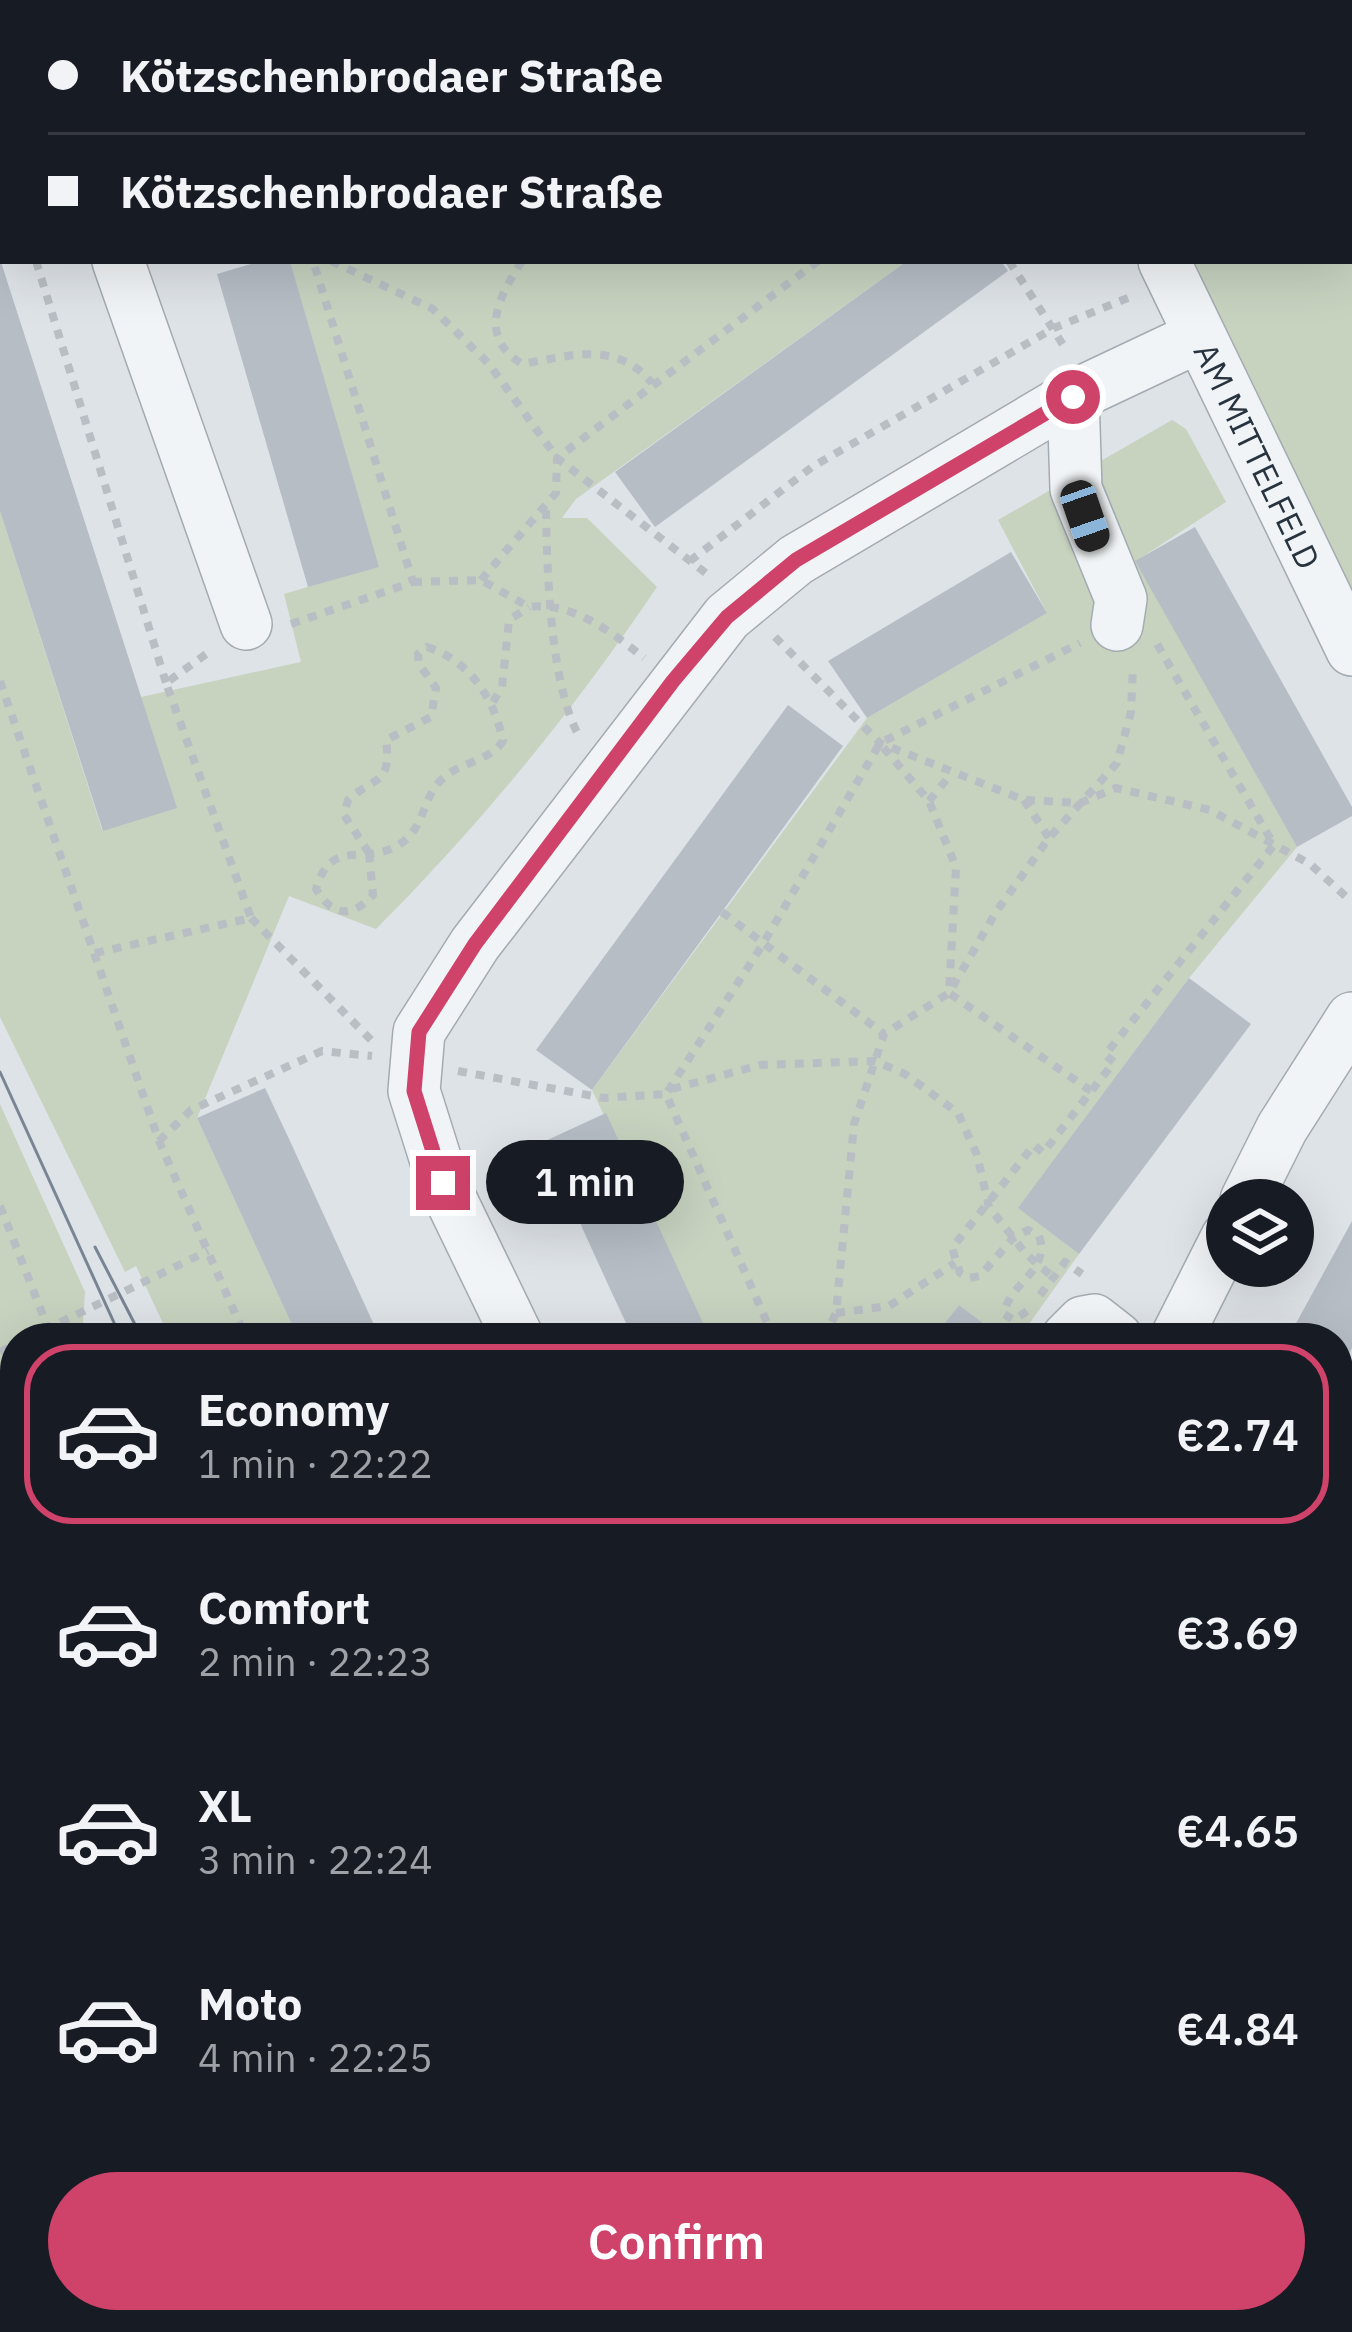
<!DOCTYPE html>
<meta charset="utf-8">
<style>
body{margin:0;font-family:"IBM Plex Sans",sans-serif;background:#20242c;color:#f1f3f6;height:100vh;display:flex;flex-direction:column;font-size:45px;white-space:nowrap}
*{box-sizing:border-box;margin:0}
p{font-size:39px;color:#9ea1a6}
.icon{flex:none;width:66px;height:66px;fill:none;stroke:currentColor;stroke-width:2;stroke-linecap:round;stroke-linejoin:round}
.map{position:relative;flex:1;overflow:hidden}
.panel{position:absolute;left:0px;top:1323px;width:1353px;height:1011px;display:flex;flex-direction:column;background:#171b24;border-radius:48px 48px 0 0;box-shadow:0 12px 48px #0002}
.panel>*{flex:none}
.guide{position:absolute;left:0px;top:0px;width:1353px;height:264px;box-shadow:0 12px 48px #0002;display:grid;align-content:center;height:264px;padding:0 48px;background:#171b24}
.fabs{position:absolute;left:1206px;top:1179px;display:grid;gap:24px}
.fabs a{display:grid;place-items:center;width:108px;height:108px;border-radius:50%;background:#171b24;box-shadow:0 12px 48px #0002;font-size:60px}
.end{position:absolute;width:54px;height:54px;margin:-27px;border:15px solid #cf426a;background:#fff;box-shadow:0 0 0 6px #fff}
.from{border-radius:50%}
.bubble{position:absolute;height:84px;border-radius:42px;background:#171b24;box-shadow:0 12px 48px #0002;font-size:39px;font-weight:600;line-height:84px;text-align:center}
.car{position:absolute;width:36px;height:72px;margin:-36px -18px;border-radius:15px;box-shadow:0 0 9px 3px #0007;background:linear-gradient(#222 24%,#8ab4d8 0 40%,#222 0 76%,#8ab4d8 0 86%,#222 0)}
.guide b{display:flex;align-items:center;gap:42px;height:114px;font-size:45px}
.guide b+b{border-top:3px solid #363941}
.guide i{width:30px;height:30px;background:#f1f3f6}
ul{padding:21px 0 0;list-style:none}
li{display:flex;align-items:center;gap:36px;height:180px;margin:0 24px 18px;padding:0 24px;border:6px solid transparent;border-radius:48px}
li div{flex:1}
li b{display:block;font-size:45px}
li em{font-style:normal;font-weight:600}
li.on{border-color:#cf426a}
li>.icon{width:108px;height:108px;stroke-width:1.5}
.primary-button{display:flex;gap:24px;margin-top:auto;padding:24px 48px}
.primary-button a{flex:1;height:138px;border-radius:72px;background:#cf426a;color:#fff;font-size:48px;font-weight:600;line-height:138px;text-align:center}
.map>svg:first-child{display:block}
</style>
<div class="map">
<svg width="1352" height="2332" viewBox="0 0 1352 2332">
<rect width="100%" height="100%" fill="#dee3e8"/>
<g fill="#ccd3da">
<path d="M1352 1682V2332H1208L1200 2319H1338V1691Z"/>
<path d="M973 2319H1083L1102 2332H952Z"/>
</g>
<g fill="#c7d2bf">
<path d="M1081 0H1352V598L1190 261H1350V3Z"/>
<path d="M290 261H907L576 499 562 518H587L657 587C573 711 482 823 376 929L289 896 197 1118 298 1338H170L136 1266 125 1272 0 1017V511L102 830 176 808 141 697 301 662 284 594 378 566Z"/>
<path d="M1172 420 1186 429 1226 502 1136 561 1297 847 1189 978 1019 1208 1079 1254 1019 1338H1003L959 1305 933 1338H710L592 1090 867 718 1047 613 998 520Z"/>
<path d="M0 1104 85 1292 83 1322 90 1338H15V1615L0 1624Z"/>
<path d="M15 1870V2319H216L194 2332H0V1876Z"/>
<path d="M973 2319 952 2332H683L679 2320Z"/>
</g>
<g fill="#b6bdc5">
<path d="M0 259 177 808 103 831 0 511Z"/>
<path d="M261 261H290L379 567 308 587 217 274Z"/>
<path d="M907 261H1001L1008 271 655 527 615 472Z"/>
<path d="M1195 527 1352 807V816L1297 847 1135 561Z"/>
<path d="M1011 552 1047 613 867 718 828 661Z"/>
<path d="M788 705 843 746 592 1090 536 1050Z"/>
<path d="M1189 978 1251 1024 1079 1254 1018 1208Z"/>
<path d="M265 1088 290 1141 380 1338H298L197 1118Z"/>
<path d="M606 1113 710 1338H633L611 1291 543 1142Z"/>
<path d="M1352 1221V1348L1338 1374V1338H1288Z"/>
<path d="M959 1305 1003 1338H933Z"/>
<path d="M15 1615V1720L0 1729V1624Z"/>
<path d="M1352 1747V1896L1338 1905V1756Z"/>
<path d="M1338 2105 1352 2129V2160L1338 2168Z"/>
<path d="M216 2319H385L369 2332H194Z"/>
</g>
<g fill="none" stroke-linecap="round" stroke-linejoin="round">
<g stroke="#a3abb2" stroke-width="54">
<g id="minor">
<path d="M1055 0 1056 3"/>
<path d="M244 3 247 0"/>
<path d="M118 261 246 624"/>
<path id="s1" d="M1164 261 1352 650"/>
<path d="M1073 396 1076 489 1121 599 1117 625"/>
<path d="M1246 1200 1282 1128 1352 1018"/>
<path d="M518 1338 443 1183 414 1091 419 1032 475 944 727 617 796 560 1073 396 1196 338"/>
<path d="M1067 1338 1083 1322 1094 1320 1117 1338"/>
<path d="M1176 1338 1227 1237"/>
<path d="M1338 1699 1352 1690"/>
<path d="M0 1797 15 1788"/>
<path d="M1338 2283 1352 2244"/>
<path d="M1125 2319 1133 2332"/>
<path d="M596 2332 613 2319"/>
<path d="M1309 2332 1320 2319"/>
</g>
</g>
<g stroke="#b8bec3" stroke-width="8" stroke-dasharray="9 9" stroke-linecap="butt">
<path d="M528 0 530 3"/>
<path d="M535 0 539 3"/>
<path d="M862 0 864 3"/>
<path d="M510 3 513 0"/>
<path d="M0 4 4 0"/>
<path d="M0 86 3 87"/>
<path d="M0 159 3 167"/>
<path d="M36 261 166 683"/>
<path d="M331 261 433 309 489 364 557 458 707 574"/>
<path d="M522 261C499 297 477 336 522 364 570 356 617 340 652 383"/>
<path d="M1009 261 1067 351"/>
<path d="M546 510C547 570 550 684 579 736"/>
<path d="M690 561 812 467 1054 328 1135 295"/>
<path d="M481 580 556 493 557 458 818 261"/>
<path d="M413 582 481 580 529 607C571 601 612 632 644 658"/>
<path d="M291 624 413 582 313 261"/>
<path d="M775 637 880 743 1024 800 1080 803 1116 788 1210 810 1310 864 1352 902"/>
<path d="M0 681 159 1141 246 1338"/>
<path d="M493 702 502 687 509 620 529 607"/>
<path d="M1024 800 1049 838"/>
<path d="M929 801 951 774"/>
<path d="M369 853 344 815 348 800C374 776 392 786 386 740L431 717 436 688 419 664 418 654 427 647C470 661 494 698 503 741 486 764 459 761 440 781 422 800 424 829 400 844 363 868 332 835 316 889 332 916 351 919 373 895L369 853"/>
<path d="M722 912 884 1034"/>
<path d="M251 918 372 1041"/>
<path d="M95 953 251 918 166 683 213 649"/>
<path d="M458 1071 604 1098 666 1094"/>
<path d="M672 1089 760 1065 875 1061 905 1074 958 1113 977 1155 989 1207 1026 1254 1054 1278"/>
<path d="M1091 1091 949 993 996 912 1049 838 1117 763 1131 712 1133 667"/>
<path d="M159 1141 191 1110 322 1051 372 1056"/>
<path d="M0 1206 52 1338"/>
<path d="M1040 1295 1065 1262 1082 1274"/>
<path d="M1027 1311 1014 1320 1004 1314C1008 1284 1052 1270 1039 1236L1028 1230 1013 1238 980 1276 969 1278 960 1273 952 1248 1034 1145 1043 1153 1114 1062 1105 1055 1274 845 1157 644"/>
<path d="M836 1313 889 1306 955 1263"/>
<path d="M28 1338 208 1251"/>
<path d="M774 1338 666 1094 763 944 880 743 1080 643"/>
<path d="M824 1338 836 1313 854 1124 884 1034 949 993 956 867 929 801 883 747"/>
<path d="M0 1352 15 1345"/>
<path d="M1338 1433 1352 1408"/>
<path d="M0 1505 15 1509"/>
<path d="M1338 1624 1351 1645"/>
<path d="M1338 1956 1352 1952"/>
<path d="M1338 2062 1352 2084"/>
<path d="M0 2065 15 2066"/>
<path d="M0 2291 15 2295"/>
<path d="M41 2319 52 2332"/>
<path d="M90 2319 92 2332"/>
<path d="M487 2319 491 2332"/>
<path d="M670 2319 674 2332"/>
<path d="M128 2332 145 2319"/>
<path d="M802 2332 812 2319"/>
</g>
<use href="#minor" stroke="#f1f4f6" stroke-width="51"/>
<g stroke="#788592" stroke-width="3">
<path d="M0 1072 121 1338"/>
<path d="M95 1247 142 1338"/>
<path d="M568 2319 574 2332"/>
</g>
</g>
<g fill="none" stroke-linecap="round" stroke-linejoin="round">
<path stroke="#cf426a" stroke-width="15" d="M443 1183 414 1091 419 1032 475 944 673 681 727 617 796 560 1073 397"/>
</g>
<g text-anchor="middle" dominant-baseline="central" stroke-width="10" stroke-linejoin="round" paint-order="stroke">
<g font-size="33" fill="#27333f" stroke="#eef2f6">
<text stroke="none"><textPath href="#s1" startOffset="216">AM MITTELFELD</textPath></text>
</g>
</g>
</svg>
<div class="fabs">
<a><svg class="icon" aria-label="layers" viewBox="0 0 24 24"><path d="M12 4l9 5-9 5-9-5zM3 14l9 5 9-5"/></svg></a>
</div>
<i class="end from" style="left:1073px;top:397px"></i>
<i class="end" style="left:443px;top:1183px"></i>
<div class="bubble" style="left:486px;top:1140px;width:198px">1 min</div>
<i class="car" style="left:1085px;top:516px;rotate:161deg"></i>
<div class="guide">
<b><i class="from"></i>Kötzschenbrodaer Straße</b>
<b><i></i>Kötzschenbrodaer Straße</b>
</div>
<section class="panel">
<ul>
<li class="on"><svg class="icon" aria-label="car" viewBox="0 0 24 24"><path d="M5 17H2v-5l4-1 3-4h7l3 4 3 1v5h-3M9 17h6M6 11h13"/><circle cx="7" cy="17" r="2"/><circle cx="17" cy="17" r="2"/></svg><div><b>Economy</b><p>1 min · 22:22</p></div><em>€2.74</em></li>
<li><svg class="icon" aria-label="car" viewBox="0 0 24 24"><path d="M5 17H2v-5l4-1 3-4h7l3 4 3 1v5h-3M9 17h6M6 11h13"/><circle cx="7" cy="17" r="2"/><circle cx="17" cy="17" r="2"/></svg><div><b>Comfort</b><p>2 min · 22:23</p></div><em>€3.69</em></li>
<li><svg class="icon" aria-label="car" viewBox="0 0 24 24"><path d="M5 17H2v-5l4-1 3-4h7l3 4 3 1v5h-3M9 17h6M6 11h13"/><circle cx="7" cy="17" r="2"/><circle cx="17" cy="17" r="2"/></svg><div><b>XL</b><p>3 min · 22:24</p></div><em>€4.65</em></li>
<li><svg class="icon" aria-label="car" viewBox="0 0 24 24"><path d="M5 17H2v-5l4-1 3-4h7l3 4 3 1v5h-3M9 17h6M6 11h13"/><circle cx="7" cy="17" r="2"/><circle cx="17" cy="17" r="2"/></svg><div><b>Moto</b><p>4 min · 22:25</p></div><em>€4.84</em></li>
</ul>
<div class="primary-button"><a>Confirm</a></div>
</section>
</div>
